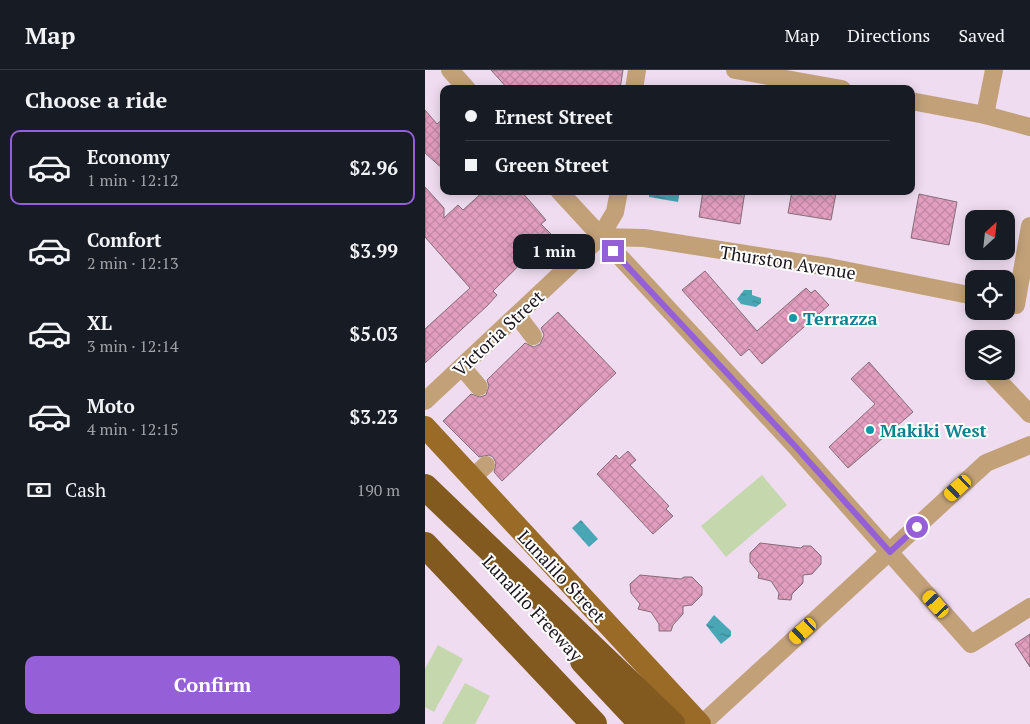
<!DOCTYPE html>
<meta charset="utf-8">
<style>
body{margin:0;font-family:"PT Serif",serif;background:#242831;color:#f1f3f6;height:100vh;display:flex;flex-direction:column;font-size:19px;white-space:nowrap}
*{box-sizing:border-box;margin:0}
p{font-size:16px;color:#9ea1a6}
.icon{flex:none;width:28px;height:28px;fill:none;stroke:currentColor;stroke-width:2;stroke-linecap:round;stroke-linejoin:round}
.map{position:relative;flex:1;overflow:hidden}
.panel{display:flex;flex-direction:column;background:#171b24;width:425px}
.panel>*{flex:none}
.guide{position:absolute;left:15px;top:15px;width:475px;height:110px;border-radius:10px;box-shadow:0 2px 12px #0003;display:grid;align-content:center;height:110px;padding:0 25px;background:#171b24}
.needle{width:32px;rotate:27deg}
.controls{position:absolute;left:540px;top:140px;display:grid;gap:10px}
.controls a{display:grid;place-items:center;width:50px;height:50px;border-radius:10px;background:#171b24;box-shadow:0 2px 12px #0003;font-size:25px}
.end{position:absolute;width:22px;height:22px;margin:-11px;border:6px solid #955fd8;background:#fff;box-shadow:0 0 0 2px #fff}
.from{border-radius:50%}
.bubble{position:absolute;height:35px;border-radius:10px;background:#171b24;box-shadow:0 2px 12px #0003;font-size:16px;font-weight:700;line-height:35px;text-align:center}
.car{position:absolute;width:15px;height:30px;margin:-15px -8px;border-radius:6px;box-shadow:0 0 4px 1px #0007;background:linear-gradient(#f5c518 24%,#345 0 40%,#f5c518 0 76%,#345 0 86%,#f5c518 0)}
.guide b{display:flex;align-items:center;gap:18px;height:48px;font-size:19px}
.guide b+b{border-top:1px solid #363941}
.guide i{width:12px;height:12px;background:#f1f3f6}
ul{padding:0;list-style:none}
li{display:flex;align-items:center;gap:15px;height:75px;margin:0 10px 8px;padding:0 15px;border:2px solid transparent;border-radius:10px}
li div{flex:1}
li b{display:block;font-size:19px}
li em{font-style:normal;font-weight:700}
li.on{border-color:#955fd8}
li>.icon{width:45px;height:45px;stroke-width:1.5}
h2{padding:0 25px;font-size:22px;line-height:60px}
.pay{display:flex;align-items:center;gap:12px;height:55px;padding:0 25px;font-size:19px}
.pay p{margin-inline-start:auto}
.primary-button{display:flex;gap:10px;margin-top:auto;padding:10px 25px}
.primary-button a{flex:1;height:58px;border-radius:10px;background:#955fd8;color:#fff;font-size:20px;font-weight:700;line-height:58px;text-align:center}
header{display:flex;align-items:center;gap:30px;box-sizing:border-box;height:70px;padding:0 25px;background:#171b24;border-bottom:1px solid #363941}
header strong{font-size:24px}
nav{display:flex;gap:28px;margin-inline-start:auto;font-size:18px}
main{display:flex;flex:1;min-height:0}
.map>svg:first-child{display:block}
</style>
<header>
<strong>Map</strong>
<nav><a>Map</a><a>Directions</a><a>Saved</a></nav>
</header>
<main>
<section class="panel">
<h2>Choose a ride</h2>
<ul>
<li class="on"><svg class="icon" aria-label="car" viewBox="0 0 24 24"><path d="M5 17H2v-5l4-1 3-4h7l3 4 3 1v5h-3M9 17h6M6 11h13"/><circle cx="7" cy="17" r="2"/><circle cx="17" cy="17" r="2"/></svg><div><b>Economy</b><p>1 min · 12:12</p></div><em>$2.96</em></li>
<li><svg class="icon" aria-label="car" viewBox="0 0 24 24"><path d="M5 17H2v-5l4-1 3-4h7l3 4 3 1v5h-3M9 17h6M6 11h13"/><circle cx="7" cy="17" r="2"/><circle cx="17" cy="17" r="2"/></svg><div><b>Comfort</b><p>2 min · 12:13</p></div><em>$3.99</em></li>
<li><svg class="icon" aria-label="car" viewBox="0 0 24 24"><path d="M5 17H2v-5l4-1 3-4h7l3 4 3 1v5h-3M9 17h6M6 11h13"/><circle cx="7" cy="17" r="2"/><circle cx="17" cy="17" r="2"/></svg><div><b>XL</b><p>3 min · 12:14</p></div><em>$5.03</em></li>
<li><svg class="icon" aria-label="car" viewBox="0 0 24 24"><path d="M5 17H2v-5l4-1 3-4h7l3 4 3 1v5h-3M9 17h6M6 11h13"/><circle cx="7" cy="17" r="2"/><circle cx="17" cy="17" r="2"/></svg><div><b>Moto</b><p>4 min · 12:15</p></div><em>$3.23</em></li>
</ul>
<div class="pay"><svg class="icon" aria-label="cash" viewBox="0 0 24 24"><path d="M3 7h18v10H3z"/><circle cx="12" cy="12" r="2"/></svg>Cash<p>190 m</p></div>
<div class="primary-button"><a>Confirm</a></div>
</section>
<div class="map">
<svg width="605" height="654" viewBox="0 0 605 654">
<defs>
<pattern id="water-ripples" width="26" height="14" patternUnits="userSpaceOnUse" patternTransform="scale(1.25)"><rect width="26" height="14" fill="#49a7b5"/><path d="M2 4q2-2 4 0t4 0M15 11q2-2 4 0t4 0" fill="none" stroke="#3c8792"/></pattern>
<pattern id="building-cross-hatch" width="8" height="8" patternUnits="userSpaceOnUse" patternTransform="scale(1.25)"><rect width="8" height="8" fill="#e29ebf"/><path d="M0 0l8 8M0 8l8-8" fill="none" stroke="#c187a4"/></pattern>
</defs>
<rect width="100%" height="100%" fill="#efdcf0"/>
<g fill="#c5d7ad">
<path d="M337 405 362 435 301 487 276 456Z"/>
<path d="M13 575 38 589 9 642 0 637V599Z"/>
<path d="M40 613 65 626 50 654H17Z"/>
</g>
<g fill="url(#water-ripples)">
<path d="M224 121H255L253 132 224 127Z"/>
<path d="M319 220H327V225L336 228V233L331 237 316 234 312 229Z"/>
<path d="M156 450 173 469 164 477 147 458Z"/>
<path d="M289 545 306 561V566L296 574 281 555Z"/>
</g>
<g fill="url(#building-cross-hatch)" stroke="#846d78">
<path d="M66 0H198L195 19H83Z"/>
<path d="M0 40 12 54 19 48V100L0 83Z"/>
<path d="M0 117 19 138V148L33 135 38 140 59 121H96L121 150 116 154 126 164 68 221 72 225 62 236 0 293V259L45 218 0 167Z"/>
<path d="M278 121H320L315 154 274 147Z"/>
<path d="M367 121 411 123 406 150 363 143Z"/>
<path d="M494 124 532 132 524 175 486 168Z"/>
<path d="M280 201 332 261 381 218 386 223 390 220 404 235 337 294 324 279 316 286 257 220Z"/>
<path d="M133 242 191 303 77 411 69 402 71 393 68 387 64 385 54 387 18 351 46 324 55 327 61 325 64 316 62 310 100 273 109 277 115 274 119 265 116 258Z"/>
<path d="M444 292 488 342 423 398 404 377 450 334 426 309Z"/>
<path d="M203 381 211 390 205 395 244 436 241 439 248 446 228 464 172 404 191 385 194 389Z"/>
<path d="M335 473 376 478 378 476H386L396 486V494L387 504 378 505V513L367 524 366 530 353 529 354 523 346 511 333 508 334 503 325 492V483Z"/>
<path d="M215 505 256 509 259 507H267L277 517V525L267 535 258 536V544L248 555 246 561H234V554L226 542 213 539 215 534 206 523 205 514Z"/>
<path d="M605 564V597L590 574Z"/>
</g>
<g fill="none" stroke-linecap="round" stroke-linejoin="round">
<g stroke="#c2a178" stroke-width="18">
<path d="M25 0 42 19"/>
<path d="M310 0 417 19"/>
<path d="M209 19 212 0"/>
<path d="M486 31 560 45 605 57"/>
<path d="M560 45 569 0"/>
<path d="M134 121 370 376 546 574 605 537"/>
<path d="M175 167 219 168 404 197 549 226"/>
<path d="M591 235 605 156"/>
<path d="M92 245 108 266"/>
<path d="M37 297 54 317"/>
<path d="M564 301 605 344"/>
<path d="M0 331 175 167 190 142 194 121"/>
<path d="M47 408 61 395"/>
<path d="M277 654 561 393 605 375"/>
</g>
<path stroke="#996b26" stroke-width="22" d="M0 357 275 654"/>
<g stroke="#825a20" stroke-width="26">
<path d="M0 417 247 654"/>
<path d="M0 475 169 654"/>
<path d="M158 591 217 654"/>
</g>
</g>
<g fill="none" stroke-linecap="round" stroke-linejoin="round">
<path stroke="#955fd8" stroke-width="6" d="M188 181 370 376 465 482 492 457"/>
</g>
<g fill="#0f9aa8" stroke="#fff" stroke-width="2">
<circle cx="368" cy="248" r="5"/>
<circle cx="445" cy="360" r="5"/>
</g>
<g text-anchor="middle" dominant-baseline="central" stroke-width="4" stroke-linejoin="round" paint-order="stroke">
<g font-size="18" fill="#1c151c" stroke="#fff">
<text transform="translate(363 192) rotate(9)">Thurston Avenue</text>
<text transform="translate(73 263) rotate(-43)">Victoria Street</text>
<text transform="translate(137 506) rotate(47)">Lunalilo Street</text>
<text transform="translate(108 538) rotate(47)">Lunalilo Freeway</text>
</g>
<g font-size="18" font-weight="bold" fill="#0d838f" stroke="#fff" text-anchor="start">
<text x="378" y="248">Terrazza</text>
<text x="455" y="360">Makiki West</text>
</g>
</g>
</svg>
<div class="controls">
<a><svg class="needle" viewBox="-14 -14 28 28"><path d="M0-13l5 13h-10z" fill="#e53935"/><path d="M0 13l5-13h-10z" fill="#9ea1a6"/></svg></a>
<a><svg class="icon" aria-label="locate" viewBox="0 0 24 24"><circle cx="12" cy="12" r="6"/><path d="M12 2v4M12 18v4M2 12h4M18 12h4"/></svg></a>
<a><svg class="icon" aria-label="layers" viewBox="0 0 24 24"><path d="M12 4l9 5-9 5-9-5zM3 14l9 5 9-5"/></svg></a>
</div>
<i class="end from" style="left:492px;top:457px"></i>
<i class="end" style="left:188px;top:181px"></i>
<div class="bubble" style="left:88px;top:164px;width:82px">1 min</div>
<i class="car" style="left:533px;top:418px;rotate:227deg"></i>
<i class="car" style="left:511px;top:534px;rotate:318deg"></i>
<i class="car" style="left:378px;top:561px;rotate:228deg"></i>
<div class="guide">
<b><i class="from"></i>Ernest Street</b>
<b><i></i>Green Street</b>
</div>
</div>
</main>
